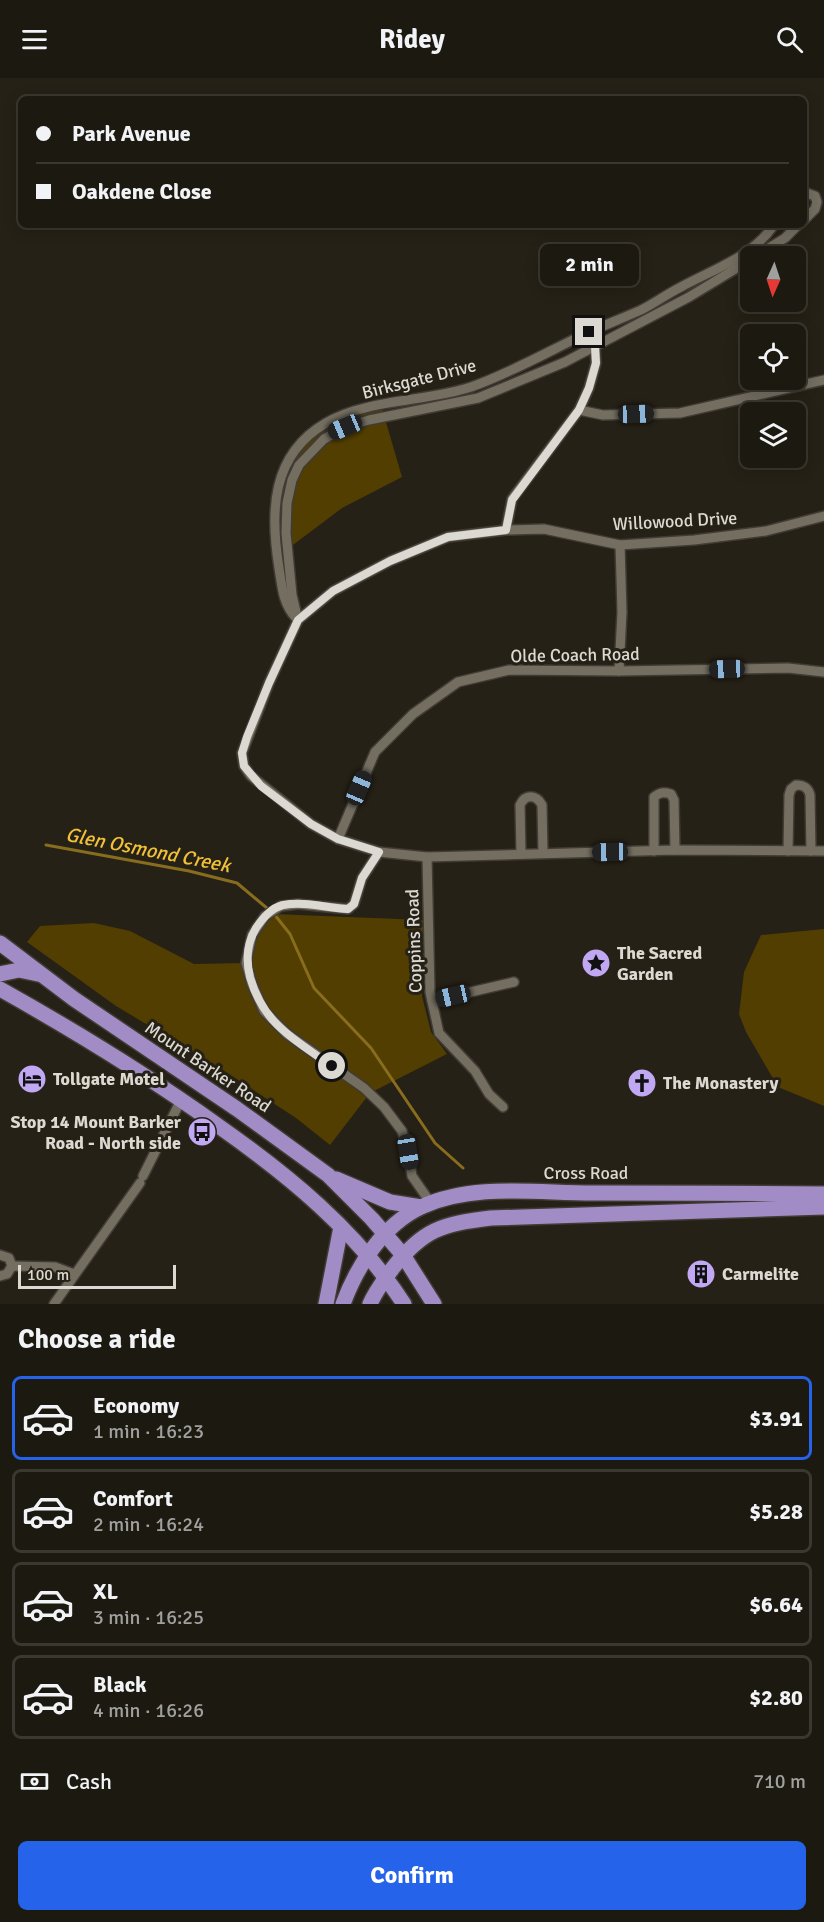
<!DOCTYPE html>
<meta charset="utf-8">
<style>
body{margin:0;font-family:Signika,sans-serif;background:#252219;color:#f1f3f6;height:100vh;display:flex;flex-direction:column;font-size:22px;white-space:nowrap}
*{box-sizing:border-box;margin:0}
p{font-size:20px;color:#a0a09f}
.icon{flex:none;width:33px;height:33px;fill:none;stroke:currentColor;stroke-width:2;stroke-linecap:round;stroke-linejoin:round}
.map{position:relative;height:1226px;overflow:hidden}
.sheet{display:flex;flex-direction:column;background:#1c1910;flex:1}
.sheet>*{flex:none}
.hud{position:absolute;left:18px;top:18px;width:789px;height:132px;border-radius:9px;box-shadow:0 3px 15px #0003,0 0 0 2px #3a3830;display:grid;align-content:center;height:132px;padding:0 18px;background:#1c1910}
.needle{width:39px;rotate:183deg}
.tools{position:absolute;left:740px;top:168px;display:grid;gap:12px}
.tools a{display:grid;place-items:center;width:66px;height:66px;border-radius:9px;background:#1c1910;box-shadow:0 3px 15px #0003,0 0 0 2px #3a3830;font-size:30px}
.scale{position:absolute;left:18px;bottom:15px;width:158px;box-sizing:border-box;padding-left:6px;border:3px solid #dcd9d2;border-top:0;font-size:16px;line-height:21px;white-space:nowrap;color:#dcd9d2;-webkit-text-stroke:4px #262116;paint-order:stroke}
.end{position:absolute;width:27px;height:27px;margin:-14px;border:8px solid #dcd9d2;background:#111;box-shadow:0 0 0 3px #111}
.from{border-radius:50%}
.bubble{position:absolute;height:42px;border-radius:9px;background:#1c1910;box-shadow:0 3px 15px #0003,0 0 0 2px #3a3830;font-size:20px;font-weight:700;line-height:42px;text-align:center}
.car{position:absolute;width:18px;height:36px;margin:-18px -9px;border-radius:8px;box-shadow:0 0 4px 2px #0007;background:linear-gradient(#222 24%,#8ab4d8 0 40%,#222 0 76%,#8ab4d8 0 86%,#222 0)}
.hud b{display:flex;align-items:center;gap:21px;height:57px;font-size:22px}
.hud b+b{border-top:2px solid #3a3830}
.hud i{width:15px;height:15px;background:#f1f3f6}
ul{padding:0;list-style:none}
li{display:flex;align-items:center;gap:18px;height:84px;margin:0 12px 9px;padding:0 6px;border:3px solid #3a3830;border-radius:9px}
li div{flex:1}
li b{display:block;font-size:22px}
li em{font-style:normal;font-weight:700}
li.selected{border-color:#2563eb}
li>.icon{width:54px;height:54px;stroke-width:1.5}
h2{padding:0 18px;font-size:27px;line-height:72px}
.pay{display:flex;align-items:center;gap:15px;height:66px;padding:0 18px;font-size:22px}
.pay p{margin-inline-start:auto}
.primary-button{display:flex;gap:12px;margin-top:auto;padding:12px 18px}
.primary-button a{flex:1;height:69px;border-radius:9px;background:#2563eb;color:#fff;font-size:24px;font-weight:700;line-height:69px;text-align:center}
header{display:flex;justify-content:space-between;align-items:center;height:78px;padding:0 18px;background:#1c1910;font-size:27px;font-weight:700}
.map>svg:first-child{display:block}
</style>
<header><svg class="icon" aria-label="menu" viewBox="0 0 24 24"><path d="M4 6h16M4 12h16M4 18h16"/></svg>Ridey<svg class="icon" aria-label="search" viewBox="0 0 24 24"><circle cx="10" cy="10" r="6"/><path d="M15 15l6 6"/></svg></header>
<div class="map">
<svg width="824" height="1226" viewBox="0 0 824 1226">
<rect width="100%" height="100%" fill="#262116"/>
<g fill="#523e00">
<path d="M381 327 402 399 342 430 277 479 274 429 287 383 326 345Z"/>
<path d="M274 836 423 842 422 918 431 954 447 976 370 1015 330 1067 296 1040 223 992 116 928 27 864 40 848 94 845 130 853 194 886 246 885 252 857 265 838Z"/>
<path d="M824 851V1028L778 1009 746 954 739 936 744 894 761 857Z"/>
</g>
<g fill="none" stroke-linecap="round" stroke-linejoin="round">
<path stroke="#886d1e" stroke-width="3" d="M46 767 189 793 237 805 274 836 290 856 314 910 371 970 435 1065 463 1090"/>
<g stroke="#403c35" stroke-width="12">
<g id="minor">
<path d="M804 114 815 118 817 124 815 131 804 142"/>
<path d="M756 178 785 160 798 147"/>
<path d="M750 182 689 219 565 284 478 320 369 342 345 349 324 361 299 387 292 402 287 425 286 455 292 517 298 542 269 605 242 675 244 688 251 698 311 746 338 761 379 774 427 779 675 772 824 773"/>
<path d="M579 332 603 337 680 335 824 302"/>
<path d="M506 452 512 421 579 332 589 310 596 285 595 269 589 254"/>
<path d="M296 540C283 526 282 509 279 490 270 434 271 377 326 345 366 321 426 324 471 309 511 295 549 273 587 255 605 247 623 240 641 232 655 225 667 216 681 209 714 191 752 179 774 147"/>
<path d="M298 542 333 513 390 483 448 459 506 452 544 451 620 467 694 462 766 453 824 438"/>
<path d="M619 593 622 534 620 467"/>
<path d="M338 761 375 674 413 636 458 604 509 592 619 593 788 590 824 594"/>
<path d="M654 773V719C660 714 664 714 671 716L674 722 675 772"/>
<path d="M788 773 789 717 791 711 796 707C803 707 808 709 810 717L811 773"/>
<path d="M379 774 362 800 354 826 348 831 298 826 281 828 265 838 252 857 246 885 252 906 264 933 287 956 364 1010 384 1029 402 1053 408 1074 412 1098 428 1121 433 1125"/>
<path d="M521 776 520 727C525 716 536 716 542 727L543 775"/>
<path d="M427 779 430 914 439 955 475 993 489 1016 503 1029"/>
<path d="M432 923 514 904"/>
<path d="M143 1098 181 1022"/>
<path d="M0 1177 9 1180 12 1188 7 1196 0 1198"/>
<path d="M12 1188 55 1189 74 1196"/>
<path d="M54 1226 140 1105"/>
</g>
</g>
<g stroke="#403c35" stroke-width="18">
<g id="trunk">
<path d="M0 865 74 921 237 1031 328 1097 372 1141 403 1177 434 1226"/>
<path d="M0 896 19 892 38 896"/>
<path d="M0 911C75 953 147 997 217 1047 288 1097 356 1152 404 1226"/>
<path d="M336 1101 390 1124 421 1129"/>
<path d="M326 1226 341 1149"/>
<path d="M343 1226C357 1188 383 1147 421 1129 473 1105 536 1115 592 1115 669 1115 747 1115 824 1116"/>
<path d="M370 1226C375 1214 384 1202 392 1191 423 1151 442 1146 491 1140L824 1129"/>
</g>
</g>
<use href="#minor" stroke="#746e61" stroke-width="9"/>
<use href="#trunk" stroke="#a28cc5" stroke-width="15"/>
</g>
<g fill="none" stroke-linecap="round" stroke-linejoin="round">
<path stroke="#dcd9d2" stroke-width="8" d="M332 988C295 962 263 946 250 899 246 883 247 865 256 850 263 840 271 830 283 827 304 823 327 830 348 831L354 826 362 800 379 774 338 761 311 746 261 708 244 688 242 675 247 659 269 605 298 542 333 513 390 483 448 459 506 452 512 422 579 332 589 310 596 285 595 268 589 254"/>
</g>
<defs>
<g id="sight-disc" transform="scale(1.5)"><circle r="9.5" fill="#c1a8f3" stroke="#262116"/><path d="M0-6L1.8-2.2L6-1.7L2.9 1.2L3.7 5.4L0 3.3L-3.7 5.4L-2.9 1.2L-6-1.7L-1.8-2.2Z" fill="#111"/></g>
<g id="hotel-disc" transform="scale(1.5)"><circle r="9.5" fill="#c1a8f3" stroke="#262116"/><path d="M-6-4.5h1.5V1H6V5H4.5V3h-9V5H-6ZM-4 0a1.8 1.8 0 1 1 3.6 0ZM.5 0V-2.5h3Q6-2.5 6 0Z" fill="#111"/></g>
<g id="church-disc" transform="scale(1.5)"><circle r="9.5" fill="#c1a8f3" stroke="#262116"/><path d="M-1.2-6h2.4v3.5h3.3v2.4h-3.3V6h-2.4V-.1h-3.3v-2.4h3.3Z" fill="#111"/></g>
<g id="bus-disc" transform="scale(1.5)"><circle r="9.5" fill="#c1a8f3" stroke="#262116"/><path d="M-5-6H5V4H4V6H2V4H-2V6H-4V4H-5ZM-3.5-4V0h7V-4ZM-3.5 1.2v1.5H-2V1.2ZM2 1.2v1.5H3.5V1.2Z" fill="#111"/></g>
<g id="building-disc" transform="scale(1.5)"><circle r="9.5" fill="#c1a8f3" stroke="#262116"/><path d="M-4-6H4V6H1V3H-1V6H-4ZM-2.5-4.3h1.7v1.8h-1.7ZM.8-4.3h1.7v1.8H.8ZM-2.5-1h1.7V.8h-1.7ZM.8-1h1.7V.8H.8Z" fill="#111"/></g>
</defs>
<g fill-rule="evenodd">
<use href="#sight-disc" x="596" y="885"/>
<use href="#hotel-disc" x="32" y="1001"/>
<use href="#church-disc" x="642" y="1005"/>
<use href="#bus-disc" x="202" y="1054"/>
<use href="#building-disc" x="701" y="1196"/>
</g>
<g text-anchor="middle" dominant-baseline="central" stroke-width="6" stroke-linejoin="round" paint-order="stroke">
<g font-size="18" fill="#dcd9d2" stroke="#262116">
<text transform="translate(419 301) rotate(-14)">Birksgate Drive</text>
<text transform="translate(675 443) rotate(-3)">Willowood Drive</text>
<text transform="translate(575 577) rotate(-1)">Olde Coach Road</text>
<text transform="translate(414 863) rotate(-92)">Coppins Road</text>
<text transform="translate(208 989) rotate(34)">Mount Barker Road</text>
<text x="586" y="1095">Cross Road</text>
</g>
<g font-size="18" font-weight="bold" fill="#dcd9d2" stroke="#262116" text-anchor="start">
<text x="617" y="875">The Sacred<tspan x="617" dy="21">Garden</tspan></text>
<text x="53" y="1001">Tollgate Motel</text>
<text x="663" y="1005">The Monastery</text>
<text x="181" y="1044" text-anchor="end">Stop 14 Mount Barker<tspan x="181" dy="21">Road - North side</tspan></text>
<text x="722" y="1196">Carmelite</text>
</g>
<g font-size="20" font-style="italic" fill="#f0c136" stroke="#262116">
<text transform="translate(148 772) rotate(11)">Glen Osmond Creek</text>
</g>
</g>
</svg>
<div class="tools">
<a><svg class="needle" viewBox="-14 -14 28 28"><path d="M0-13l5 13h-10z" fill="#e53935"/><path d="M0 13l5-13h-10z" fill="#a0a09f"/></svg></a>
<a><svg class="icon" aria-label="locate" viewBox="0 0 24 24"><circle cx="12" cy="12" r="6"/><path d="M12 2v4M12 18v4M2 12h4M18 12h4"/></svg></a>
<a><svg class="icon" aria-label="layers" viewBox="0 0 24 24"><path d="M12 4l9 5-9 5-9-5zM3 14l9 5 9-5"/></svg></a>
</div>
<div class="scale">100 m</div>
<i class="end from" style="left:332px;top:988px"></i>
<i class="end" style="left:589px;top:254px"></i>
<div class="bubble" style="left:540px;top:166px;width:99px">2 min</div>
<i class="car" style="left:636px;top:336px;rotate:88deg"></i>
<i class="car" style="left:345px;top:349px;rotate:247deg"></i>
<i class="car" style="left:727px;top:591px;rotate:268deg"></i>
<i class="car" style="left:359px;top:710px;rotate:23deg"></i>
<i class="car" style="left:610px;top:774px;rotate:269deg"></i>
<i class="car" style="left:453px;top:918px;rotate:257deg"></i>
<i class="car" style="left:408px;top:1074px;rotate:171deg"></i>
<div class="hud">
<b><i class="from"></i>Park Avenue</b>
<b><i></i>Oakdene Close</b>
</div>
</div>
<section class="sheet">
<h2>Choose a ride</h2>
<ul>
<li class="selected"><svg class="icon" aria-label="car" viewBox="0 0 24 24"><path d="M5 17H2v-5l4-1 3-4h7l3 4 3 1v5h-3M9 17h6M6 11h13"/><circle cx="7" cy="17" r="2"/><circle cx="17" cy="17" r="2"/></svg><div><b>Economy</b><p>1 min · 16:23</p></div><em>$3.91</em></li>
<li><svg class="icon" aria-label="car" viewBox="0 0 24 24"><path d="M5 17H2v-5l4-1 3-4h7l3 4 3 1v5h-3M9 17h6M6 11h13"/><circle cx="7" cy="17" r="2"/><circle cx="17" cy="17" r="2"/></svg><div><b>Comfort</b><p>2 min · 16:24</p></div><em>$5.28</em></li>
<li><svg class="icon" aria-label="car" viewBox="0 0 24 24"><path d="M5 17H2v-5l4-1 3-4h7l3 4 3 1v5h-3M9 17h6M6 11h13"/><circle cx="7" cy="17" r="2"/><circle cx="17" cy="17" r="2"/></svg><div><b>XL</b><p>3 min · 16:25</p></div><em>$6.64</em></li>
<li><svg class="icon" aria-label="car" viewBox="0 0 24 24"><path d="M5 17H2v-5l4-1 3-4h7l3 4 3 1v5h-3M9 17h6M6 11h13"/><circle cx="7" cy="17" r="2"/><circle cx="17" cy="17" r="2"/></svg><div><b>Black</b><p>4 min · 16:26</p></div><em>$2.80</em></li>
</ul>
<div class="pay"><svg class="icon" aria-label="cash" viewBox="0 0 24 24"><path d="M3 7h18v10H3z"/><circle cx="12" cy="12" r="2"/></svg>Cash<p>710 m</p></div>
<div class="primary-button"><a>Confirm</a></div>
</section>
